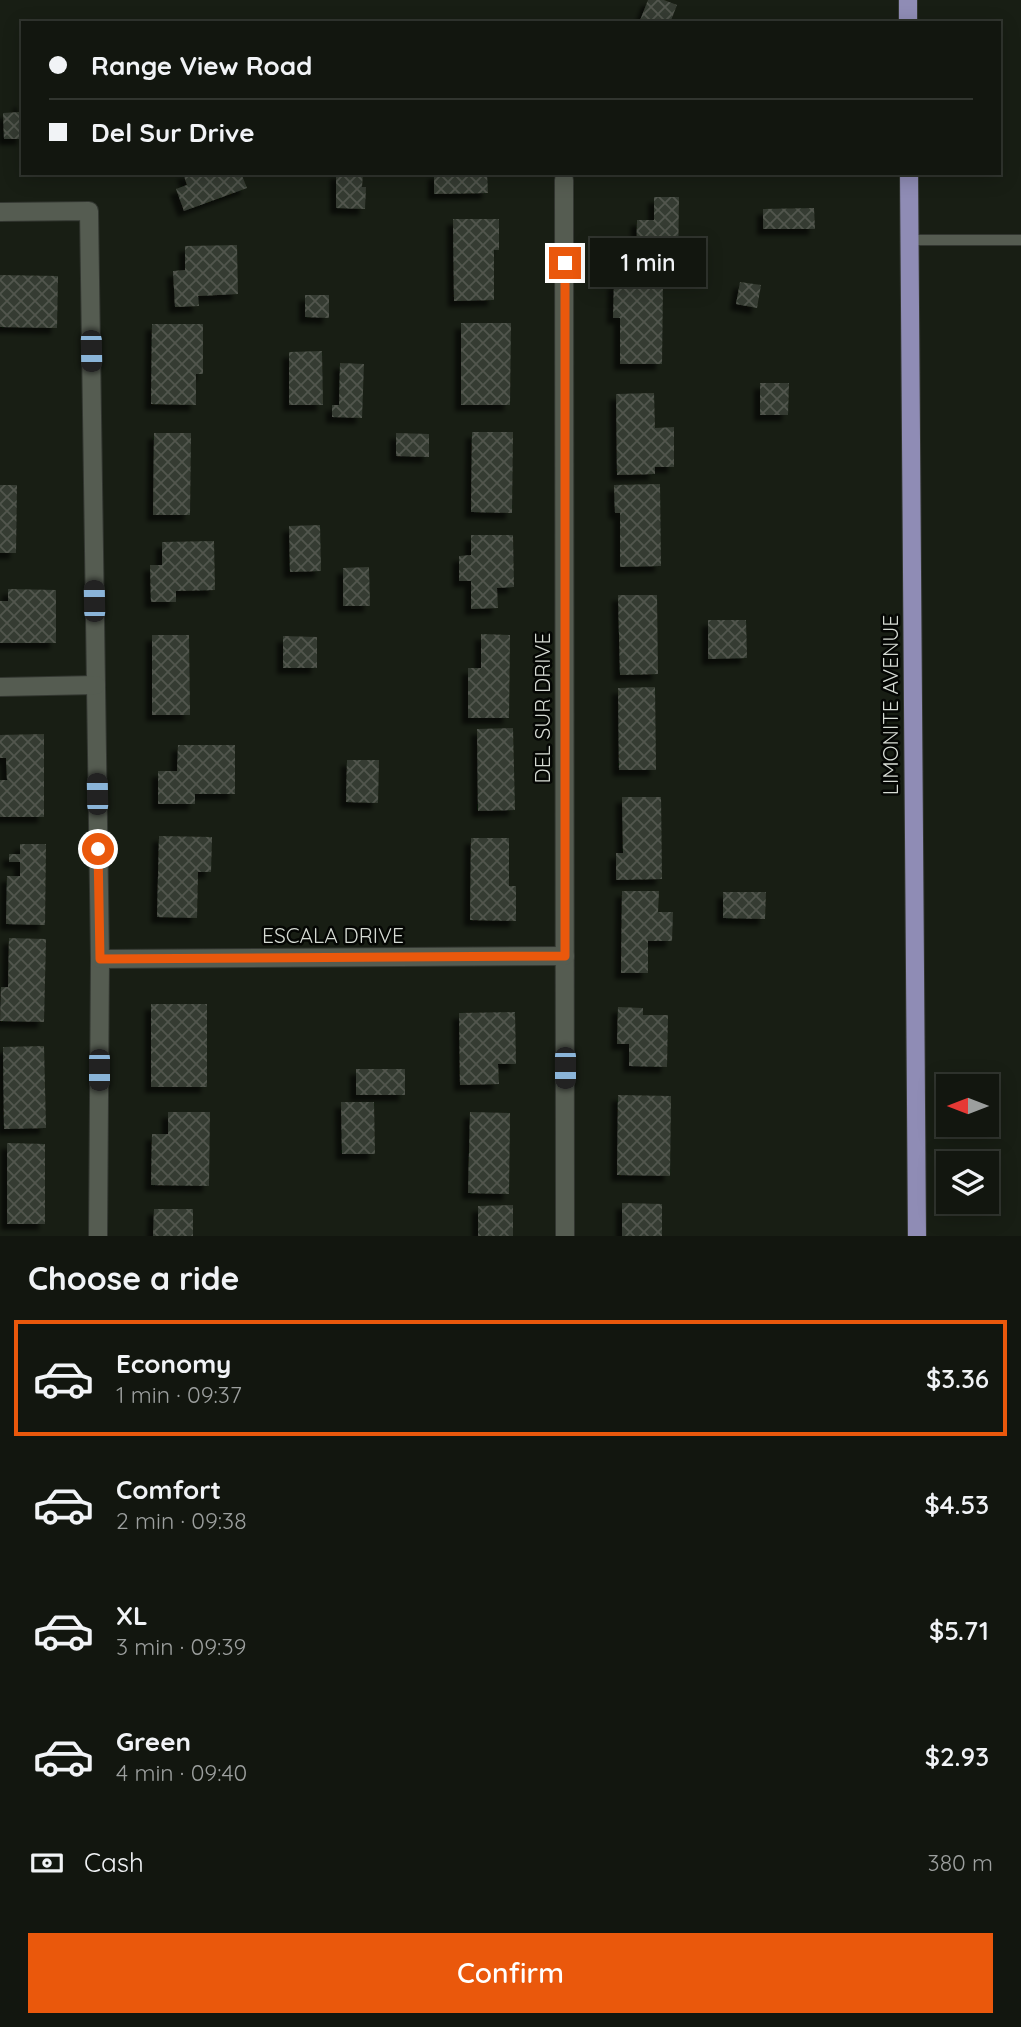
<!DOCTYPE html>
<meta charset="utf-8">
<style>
body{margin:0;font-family:Quicksand,sans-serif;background:#1b1f18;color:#f1f3f6;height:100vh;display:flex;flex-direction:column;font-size:26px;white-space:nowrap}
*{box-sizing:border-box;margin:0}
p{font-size:23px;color:#9c9f9e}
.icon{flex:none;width:38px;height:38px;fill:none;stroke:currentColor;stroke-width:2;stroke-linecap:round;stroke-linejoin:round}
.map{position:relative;height:1236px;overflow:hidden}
.panel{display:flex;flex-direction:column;background:#12160f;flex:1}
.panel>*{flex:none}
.guide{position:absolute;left:21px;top:21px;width:980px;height:154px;border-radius:0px;box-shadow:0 4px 18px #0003,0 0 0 2px #31352f;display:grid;align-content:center;height:154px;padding:0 28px;background:#12160f}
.needle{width:46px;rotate:270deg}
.tools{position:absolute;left:936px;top:1074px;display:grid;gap:14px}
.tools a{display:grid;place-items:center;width:63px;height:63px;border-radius:0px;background:#12160f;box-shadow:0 4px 18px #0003,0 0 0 2px #31352f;font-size:35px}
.end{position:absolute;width:32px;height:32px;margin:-16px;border:9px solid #ea580c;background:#fff;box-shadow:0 0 0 4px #fff}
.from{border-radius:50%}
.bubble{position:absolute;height:49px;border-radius:0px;background:#12160f;box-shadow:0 4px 18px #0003,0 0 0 2px #31352f;font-size:23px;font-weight:600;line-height:49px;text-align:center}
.car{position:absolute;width:21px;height:42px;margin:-21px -10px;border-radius:9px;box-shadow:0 0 5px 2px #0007;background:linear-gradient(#222 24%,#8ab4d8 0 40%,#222 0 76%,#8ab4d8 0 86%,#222 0)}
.guide b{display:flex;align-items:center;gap:24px;height:66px;font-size:26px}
.guide b+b{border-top:2px solid #31352f}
.guide i{width:18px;height:18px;background:#f1f3f6}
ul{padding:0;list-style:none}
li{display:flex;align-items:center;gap:21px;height:116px;margin:0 14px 10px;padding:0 14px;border:4px solid transparent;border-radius:0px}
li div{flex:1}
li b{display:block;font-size:26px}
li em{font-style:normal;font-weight:600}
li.selected{border-color:#ea580c}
li>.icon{width:63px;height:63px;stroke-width:1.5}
h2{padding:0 28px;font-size:32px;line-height:84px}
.pay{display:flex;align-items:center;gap:18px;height:77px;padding:0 28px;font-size:26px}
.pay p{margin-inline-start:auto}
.cta{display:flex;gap:14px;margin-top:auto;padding:14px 28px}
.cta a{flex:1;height:80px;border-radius:0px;background:#ea580c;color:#fff;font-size:28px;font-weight:600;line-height:80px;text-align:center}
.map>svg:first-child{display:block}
</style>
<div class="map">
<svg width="1021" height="1236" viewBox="0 0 1021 1236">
<defs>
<pattern id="building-cross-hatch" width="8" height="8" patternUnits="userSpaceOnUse" patternTransform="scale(1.75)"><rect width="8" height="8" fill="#353b31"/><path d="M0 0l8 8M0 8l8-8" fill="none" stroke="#52574e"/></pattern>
<filter id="shadow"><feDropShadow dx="-6" dy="6" stdDeviation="2" flood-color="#0009"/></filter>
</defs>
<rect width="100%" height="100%" fill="#181e14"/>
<g fill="url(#building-cross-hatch)" filter="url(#shadow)">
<path d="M648 0H664L677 5 670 23H639Z"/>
<path d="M19 102H23V139H4L3 113 19 112Z"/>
<path d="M183 173H241L247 188 184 211 176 189 187 185Z"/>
<path d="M336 173H363L362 187H366L365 209 336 208Z"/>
<path d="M434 173H487L488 193 434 194Z"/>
<path d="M654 197H679L678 272 636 271 637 220H654Z"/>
<path d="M814 208 815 229H763V209Z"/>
<path d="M453 219H499V250H494V300L454 301Z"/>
<path d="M237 245 238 294 198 296 199 306 175 307 173 271 185 270V246Z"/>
<path d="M0 275 58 276 57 328 0 327Z"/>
<path d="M614 282 663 283 662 364H620V318H613Z"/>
<path d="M740 282 761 285 757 308 736 304Z"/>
<path d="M305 295H329V318L305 317Z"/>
<path d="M461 323H511L510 405H461Z"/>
<path d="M152 324H203V374H196V405L151 404Z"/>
<path d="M322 351 323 405H289V352Z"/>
<path d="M340 363 364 364 362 418 332 417V405H339Z"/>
<path d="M760 383H789L788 415H760Z"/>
<path d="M654 393 655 428 674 427V467H655V474L617 475 616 394Z"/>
<path d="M472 432H513L512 513 471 512Z"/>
<path d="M154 433H191L190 515H153Z"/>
<path d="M396 433 429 434V457L396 456Z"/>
<path d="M660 484 661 566 620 567V513H615L614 485Z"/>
<path d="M0 485H17L16 553H0Z"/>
<path d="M320 525 321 571 290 572 289 526Z"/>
<path d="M471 535H513L514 587 497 588 498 608 471 609V581H459V556L471 555Z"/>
<path d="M214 541 215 590 176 591V602H151L150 565H162V542Z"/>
<path d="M369 567 370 606H343V568Z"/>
<path d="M8 589 56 590V643H0V601H8Z"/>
<path d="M618 595H657L658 674 620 675Z"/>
<path d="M708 620H746L747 658 708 659Z"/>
<path d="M481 634 510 635 509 718H468V668H481Z"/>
<path d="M152 635H189L190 715H152Z"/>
<path d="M283 636 317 637V668H283Z"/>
<path d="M655 687 656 770H619L618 688Z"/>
<path d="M513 728 515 810 478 811 477 729Z"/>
<path d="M44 734V817H0V780H7L6 758H0V735Z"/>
<path d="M178 745H235V794H195V804H158V771H177Z"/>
<path d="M347 760H379L378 803 346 802Z"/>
<path d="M622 797H661L662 879 616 880V853H623Z"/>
<path d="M159 836 212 837 211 872H198L197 918 157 917Z"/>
<path d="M471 838H509V886H516V921L470 920Z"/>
<path d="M20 844H46L45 925 6 924 7 876H20V862H9V854H20Z"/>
<path d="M622 891H659L658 912H673L672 941H648V973H621Z"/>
<path d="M723 892H766L765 919 723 918Z"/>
<path d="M9 938 46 939 44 1022 0 1021 1 987H8Z"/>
<rect x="151" y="1004" width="56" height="83"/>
<path d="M618 1007 643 1008V1015H668L667 1067 629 1066V1044H617Z"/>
<path d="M515 1012 516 1064H498L499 1084 460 1085 459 1013Z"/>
<path d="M44 1046 46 1128 4 1129 3 1047Z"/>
<rect x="356" y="1069" width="49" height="26"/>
<path d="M618 1095 671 1096 670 1176 617 1175Z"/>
<path d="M341 1102H374L375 1154H342Z"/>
<path d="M168 1112H210L209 1186 151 1185 152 1134H168Z"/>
<path d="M470 1112 510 1113 509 1194 468 1193Z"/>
<path d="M7 1143 45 1144V1224H7Z"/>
<path d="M622 1203 662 1204V1236H622Z"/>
<path d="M513 1205V1236H478V1206Z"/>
<path d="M154 1209H193V1236H153Z"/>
</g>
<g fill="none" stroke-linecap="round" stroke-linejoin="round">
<g stroke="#323630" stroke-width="12">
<path id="lane" d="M910 240H1021"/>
</g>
<g stroke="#323630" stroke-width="20">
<g id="street">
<path d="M564 180 565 1236"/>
<path d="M0 212 89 211 100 959 98 1236"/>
<path d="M0 687 96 685"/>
<path d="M100 959 565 956"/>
</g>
</g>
<g stroke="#323630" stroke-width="20">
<g id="primary">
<path d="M908 0V23"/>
<path d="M909 173 917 1236"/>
</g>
</g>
<use href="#lane" stroke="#555c51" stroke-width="10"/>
<use href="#street" stroke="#555c51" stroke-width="18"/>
<use href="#primary" stroke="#8f8cb5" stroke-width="18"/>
</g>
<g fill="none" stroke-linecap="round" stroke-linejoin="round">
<path stroke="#ea580c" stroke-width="9" d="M98 849 100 959 565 956V263"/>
</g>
<g text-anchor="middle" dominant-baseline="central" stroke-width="5" stroke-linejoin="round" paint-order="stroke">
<g font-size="21" fill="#d6dbd4" stroke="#050704">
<text transform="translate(890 705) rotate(-90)">LIMONITE AVENUE</text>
<text transform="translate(542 708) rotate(-90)">DEL SUR DRIVE</text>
<text x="333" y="935">ESCALA DRIVE</text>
</g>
</g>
</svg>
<div class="tools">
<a><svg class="needle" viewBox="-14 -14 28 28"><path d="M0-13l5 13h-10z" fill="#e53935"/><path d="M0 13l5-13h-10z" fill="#9c9f9e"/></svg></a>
<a><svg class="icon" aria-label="layers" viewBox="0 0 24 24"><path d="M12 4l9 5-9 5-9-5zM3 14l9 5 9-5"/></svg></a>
</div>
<i class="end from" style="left:98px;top:849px"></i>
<i class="end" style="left:565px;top:263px"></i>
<div class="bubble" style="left:590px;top:238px;width:116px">1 min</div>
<i class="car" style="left:91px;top:351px;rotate:179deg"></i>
<i class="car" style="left:94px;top:601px;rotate:359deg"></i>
<i class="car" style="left:97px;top:794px;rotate:359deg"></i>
<i class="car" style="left:565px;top:1068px;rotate:180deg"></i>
<i class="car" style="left:99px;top:1070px;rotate:180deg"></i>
<div class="guide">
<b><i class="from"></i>Range View Road</b>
<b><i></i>Del Sur Drive</b>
</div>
</div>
<section class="panel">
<h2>Choose a ride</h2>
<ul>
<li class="selected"><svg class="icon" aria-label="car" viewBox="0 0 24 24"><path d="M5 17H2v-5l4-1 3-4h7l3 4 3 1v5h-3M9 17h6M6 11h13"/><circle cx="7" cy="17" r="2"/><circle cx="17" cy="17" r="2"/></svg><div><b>Economy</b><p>1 min · 09:37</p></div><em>$3.36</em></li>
<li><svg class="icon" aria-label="car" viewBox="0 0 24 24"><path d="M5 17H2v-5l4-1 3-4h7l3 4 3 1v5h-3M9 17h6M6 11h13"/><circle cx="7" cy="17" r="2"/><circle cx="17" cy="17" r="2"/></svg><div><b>Comfort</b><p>2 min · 09:38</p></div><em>$4.53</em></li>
<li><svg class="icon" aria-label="car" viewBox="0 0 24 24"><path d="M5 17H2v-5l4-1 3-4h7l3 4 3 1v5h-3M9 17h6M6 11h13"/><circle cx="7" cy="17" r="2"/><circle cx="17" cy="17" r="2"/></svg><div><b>XL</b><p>3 min · 09:39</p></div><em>$5.71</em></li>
<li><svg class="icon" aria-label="car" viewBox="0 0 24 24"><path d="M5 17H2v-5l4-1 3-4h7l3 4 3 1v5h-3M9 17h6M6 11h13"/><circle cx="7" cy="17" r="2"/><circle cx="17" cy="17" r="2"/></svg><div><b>Green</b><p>4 min · 09:40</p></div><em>$2.93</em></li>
</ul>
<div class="pay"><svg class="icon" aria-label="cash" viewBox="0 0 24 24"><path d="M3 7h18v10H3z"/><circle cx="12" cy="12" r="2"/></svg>Cash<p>380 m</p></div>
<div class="cta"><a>Confirm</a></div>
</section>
